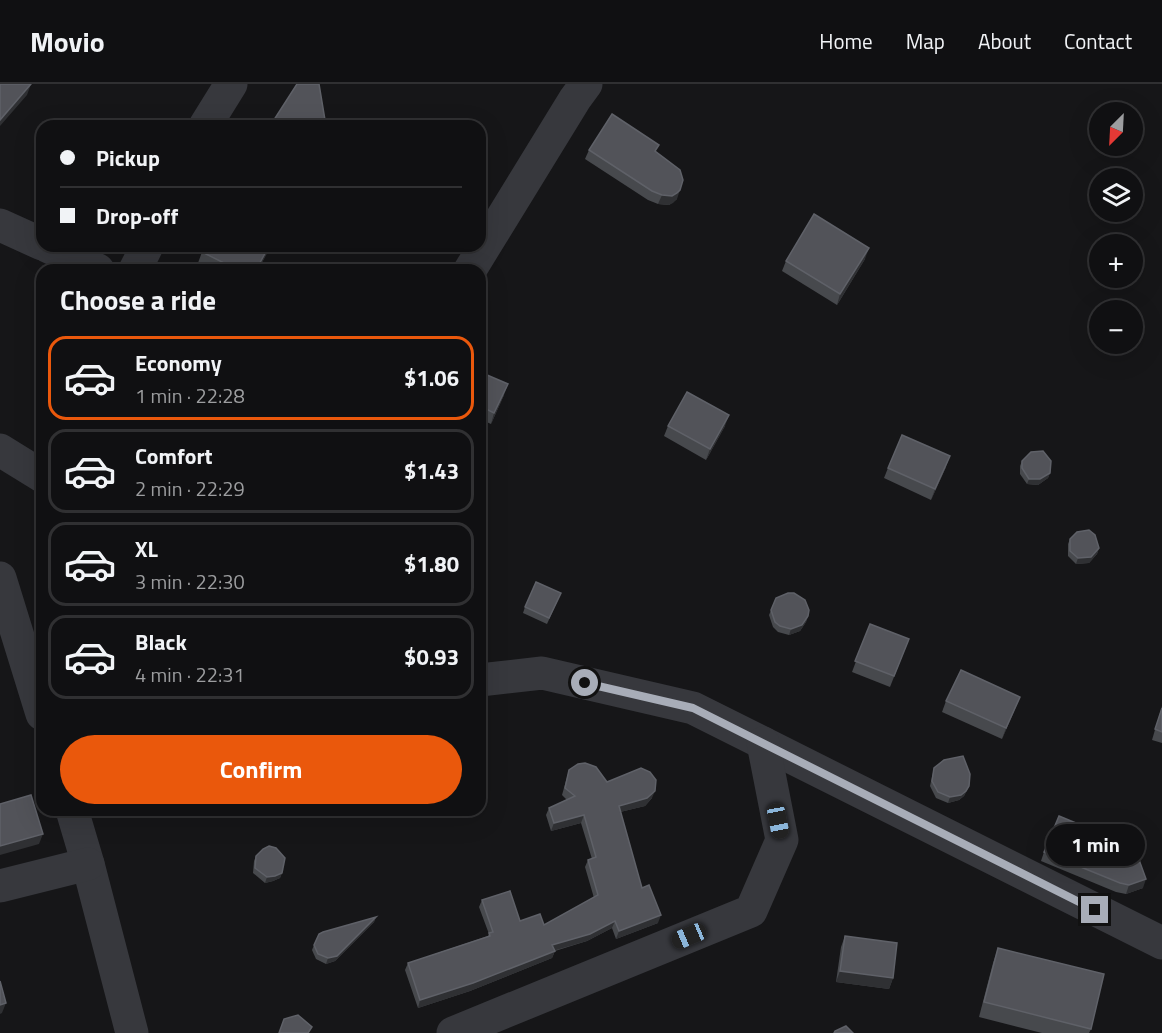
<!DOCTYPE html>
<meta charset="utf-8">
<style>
body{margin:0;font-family:"Titillium Web",sans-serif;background:#1e1e20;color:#f1f3f6;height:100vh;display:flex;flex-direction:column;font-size:22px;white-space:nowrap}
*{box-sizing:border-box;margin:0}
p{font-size:20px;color:#9c9d9f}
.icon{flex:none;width:33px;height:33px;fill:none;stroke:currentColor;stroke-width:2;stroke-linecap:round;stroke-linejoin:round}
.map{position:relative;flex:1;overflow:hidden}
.drawer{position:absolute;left:36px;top:180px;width:450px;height:552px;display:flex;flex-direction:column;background:#101012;border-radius:18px;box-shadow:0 6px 24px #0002,0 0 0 2px #303032}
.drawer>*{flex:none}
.guide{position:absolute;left:36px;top:36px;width:450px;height:132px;border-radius:18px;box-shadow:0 6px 24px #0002,0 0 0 2px #303032;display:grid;align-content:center;height:132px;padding:0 24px;background:#101012}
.needle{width:39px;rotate:204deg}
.controls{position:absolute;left:1089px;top:18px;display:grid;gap:12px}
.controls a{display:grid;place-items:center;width:54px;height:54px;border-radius:50%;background:#101012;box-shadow:0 6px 24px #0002,0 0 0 2px #303032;font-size:30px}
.end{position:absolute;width:27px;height:27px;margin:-14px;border:8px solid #a8adb8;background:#111;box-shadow:0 0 0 3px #111}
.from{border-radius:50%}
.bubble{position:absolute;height:42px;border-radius:21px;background:#101012;box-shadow:0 6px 24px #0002,0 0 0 2px #303032;font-size:20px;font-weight:700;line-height:42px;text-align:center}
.car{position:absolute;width:18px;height:36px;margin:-18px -9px;border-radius:8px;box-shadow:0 0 4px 2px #0007;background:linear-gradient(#222 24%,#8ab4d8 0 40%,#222 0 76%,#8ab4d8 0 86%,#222 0)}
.guide b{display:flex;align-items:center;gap:21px;height:57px;font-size:22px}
.guide b+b{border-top:2px solid #303032}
.guide i{width:15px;height:15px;background:#f1f3f6}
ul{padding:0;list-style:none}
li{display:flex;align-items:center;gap:18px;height:84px;margin:0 12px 9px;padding:0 12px;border:3px solid #303032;border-radius:18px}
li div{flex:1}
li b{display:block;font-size:22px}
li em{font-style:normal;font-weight:700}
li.active{border-color:#ea580c}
li>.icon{width:54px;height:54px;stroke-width:1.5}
h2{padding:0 24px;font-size:27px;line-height:72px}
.cta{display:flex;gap:12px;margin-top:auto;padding:12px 24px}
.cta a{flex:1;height:69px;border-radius:36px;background:#ea580c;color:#fff;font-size:24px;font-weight:700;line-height:69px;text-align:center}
header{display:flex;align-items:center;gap:36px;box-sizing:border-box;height:84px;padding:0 30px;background:#101012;border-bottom:2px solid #303032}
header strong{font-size:28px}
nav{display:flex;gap:33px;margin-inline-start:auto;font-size:21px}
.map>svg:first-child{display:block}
</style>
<header>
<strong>Movio</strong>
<nav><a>Home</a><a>Map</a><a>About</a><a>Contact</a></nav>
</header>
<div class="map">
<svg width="1162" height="949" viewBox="0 0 1162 949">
<rect width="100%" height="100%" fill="#161618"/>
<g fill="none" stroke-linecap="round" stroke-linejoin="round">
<g stroke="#37383d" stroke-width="33">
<path d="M205 42 231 0"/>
<path d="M0 141 42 160"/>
<path d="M47 162 98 186"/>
<path d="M135 186 147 162"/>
<path d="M470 186 575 15 586 0"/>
<path d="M0 366 42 392"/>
<path d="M0 494 42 630"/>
<path d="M480 596 542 589 693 624 1162 859"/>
<path d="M72 726 88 780 132 949"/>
<path d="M0 802 88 780"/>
<path d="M453 949 751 827 782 756 763 659"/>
</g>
</g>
<g fill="#47494d">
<path d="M589 66 656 68 677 115 669 121 658 120 648 116 585 75Z"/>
<path d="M202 168 267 169 258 186H213L198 179Z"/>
<path d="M865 175 837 221 782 187 786 177Z"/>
<path d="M480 288 504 311 491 340 480 335Z"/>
<path d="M668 342H725L706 376 664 352Z"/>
<path d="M1022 377 1050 389 1048 394 1038 401 1027 400 1020 390V382Z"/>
<path d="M946 383 931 416 884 394 888 384Z"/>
<path d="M1070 455 1099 464 1097 470 1089 479 1076 480 1068 472V460Z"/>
<path d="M561 509 547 540 523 529 525 523Z"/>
<path d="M776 514 808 532 806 538 800 547 789 551 778 548 773 543 769 531Z"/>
<path d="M870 540 909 555 890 603 852 588Z"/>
<path d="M1020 613 1002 655 942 628 946 617Z"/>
<path d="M1162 622V659L1152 656Z"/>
<path d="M934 684 969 702 964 712 959 716 948 719 936 714 930 702Z"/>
<path d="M569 686 652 714 645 722 620 728 642 804 658 839 616 855 612 844 587 857 555 867 552 874 470 907 418 924 405 886 408 879 488 852 489 850 479 823 482 816 520 837 544 841 594 814 585 783 588 776 592 775 581 739 551 747 546 731 549 724 567 716 562 711Z"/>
<path d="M1044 768 1143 804 1126 810 1116 808 1041 777Z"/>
<path d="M256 772 282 789 280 794 273 797 265 799 253 789 254 777Z"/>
<path d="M376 833 374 838 335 877 326 880 316 875 312 866 314 861Z"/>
<path d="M845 852 893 894 889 905 836 898 841 863Z"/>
<path d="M998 864 1091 945 1089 949H1042L979 933 993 879Z"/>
</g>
<g fill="#2f3033">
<path d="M31 0 27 11 0 42V36Z"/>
<path d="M680 106 677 115 673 119 669 121 658 120 662 111Z"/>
<path d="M269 162 267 169 258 186H256Z"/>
<path d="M869 164 865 175 837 221 840 210Z"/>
<path d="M508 300 504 311 491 340 494 329Z"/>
<path d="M729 331 725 342 706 376 710 365Z"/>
<path d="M950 372 946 383 931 416 935 405Z"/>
<path d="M1050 389 1048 394 1038 401 1027 400 1029 395Z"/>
<path d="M1099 464 1097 470 1089 479 1076 480 1078 474Z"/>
<path d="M808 532 806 538 800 547 789 551 791 545Z"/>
<path d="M1020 613 1016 623 1002 655 1006 644Z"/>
<path d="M969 702 964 712 959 716 948 719 950 713Z"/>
<path d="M655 707 652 714 645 722 616 729 619 722Z"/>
<path d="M584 731 581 739 551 747 554 739Z"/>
<path d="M43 750 39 760 0 771V762Z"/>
<path d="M282 789 280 794 273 797 265 799 267 793Z"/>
<path d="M1146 795 1143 804 1126 810 1129 801Z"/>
<path d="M661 831 658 839 616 855 619 847Z"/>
<path d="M376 833 374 838 335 877 326 880 328 874Z"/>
<path d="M615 837 612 844 587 857 549 868 552 861Z"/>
<path d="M555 867 552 874 470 907 418 924 420 916Z"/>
<path d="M840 887 893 894 889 905 836 898Z"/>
<path d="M6 919 2 929 0 930V921Z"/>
</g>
<g fill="#525359" stroke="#5f6168" stroke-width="1.5">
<path d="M0 0H31L0 36Z"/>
<path d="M297 0H319L326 42H270Z"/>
<path d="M612 30 659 61 655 67 680 86 683 96 680 106 677 109 672 112 662 111 652 107 589 66Z"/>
<path d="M814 130 869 164 840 210 786 177Z"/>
<path d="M205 162H269L256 186H238L202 168Z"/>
<path d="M480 288 508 300 494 329 480 322Z"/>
<path d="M687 308 729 331 710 365 668 342Z"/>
<path d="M902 351 950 372 935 405 888 384Z"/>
<path d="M1043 367 1051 377 1050 389 1040 395H1029L1022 384V377L1031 368Z"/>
<path d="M1089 446 1095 451 1099 464 1091 473 1078 474 1070 467V455L1077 448Z"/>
<path d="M536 498 561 509 549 534 525 523Z"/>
<path d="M788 509H794L805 516 809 526 808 532 802 541 791 545 780 542 775 538 771 526 776 514Z"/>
<path d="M870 540 909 555 894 592 855 577Z"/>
<path d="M961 586 1020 613 1006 644 946 617Z"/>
<path d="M1162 624V648L1155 645Z"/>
<path d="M963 672 970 690 969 702 966 707 961 711 950 713 938 708 932 697 934 684 944 676Z"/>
<path d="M585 679 596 683 607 698 641 684 650 688 656 696 655 707 647 714 619 722 642 804 649 801 661 831 619 847 615 837 590 850 552 861 555 867 473 899 420 916 408 879 490 852 489 849 493 848 482 816 510 807 520 837 540 830 544 841 598 811 588 776 596 773 584 731 554 739 549 724 575 712 565 704 569 686 578 680Z"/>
<path d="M31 711 43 750 0 762V720Z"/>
<path d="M1059 732 1112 754 1138 773 1146 795 1129 801 1120 799 1044 768Z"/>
<path d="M269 762 276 764 285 774 282 789 275 792 267 793 255 784 256 772 263 765Z"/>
<path d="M376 833 337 872 328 874 318 870 314 861 319 850 323 848Z"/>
<path d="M845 852 897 859 893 894 840 887Z"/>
<path d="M998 864 1104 890 1091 945 984 918Z"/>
<path d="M0 897 6 919 0 921Z"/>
<path d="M298 931 312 943 308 949H279L284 935Z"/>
<path d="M846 942 853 949H834L835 947Z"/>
</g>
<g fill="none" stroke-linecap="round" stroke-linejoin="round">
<path stroke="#a8adb8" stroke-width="8" d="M585 599 693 624 1095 826"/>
</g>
</svg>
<div class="controls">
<a><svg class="needle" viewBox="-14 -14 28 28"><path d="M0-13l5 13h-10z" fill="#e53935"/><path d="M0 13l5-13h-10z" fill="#9c9d9f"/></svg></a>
<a><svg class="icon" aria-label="layers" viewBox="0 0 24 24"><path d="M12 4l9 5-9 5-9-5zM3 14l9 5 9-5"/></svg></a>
<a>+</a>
<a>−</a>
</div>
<i class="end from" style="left:585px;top:599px"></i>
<i class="end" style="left:1095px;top:826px"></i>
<div class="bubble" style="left:1046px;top:740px;width:99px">1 min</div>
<i class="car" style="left:778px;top:737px;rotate:169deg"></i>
<i class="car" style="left:689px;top:852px;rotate:247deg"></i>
<div class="guide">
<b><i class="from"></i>Pickup</b>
<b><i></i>Drop-off</b>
</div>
<section class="drawer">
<h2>Choose a ride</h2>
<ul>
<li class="active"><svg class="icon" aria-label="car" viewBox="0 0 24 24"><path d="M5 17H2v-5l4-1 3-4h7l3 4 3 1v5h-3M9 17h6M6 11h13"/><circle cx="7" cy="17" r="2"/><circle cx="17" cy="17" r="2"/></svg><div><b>Economy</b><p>1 min · 22:28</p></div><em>$1.06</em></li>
<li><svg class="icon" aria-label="car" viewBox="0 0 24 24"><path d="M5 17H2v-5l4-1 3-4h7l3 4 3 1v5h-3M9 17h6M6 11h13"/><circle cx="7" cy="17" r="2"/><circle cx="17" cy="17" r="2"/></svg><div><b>Comfort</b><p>2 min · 22:29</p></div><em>$1.43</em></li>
<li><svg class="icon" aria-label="car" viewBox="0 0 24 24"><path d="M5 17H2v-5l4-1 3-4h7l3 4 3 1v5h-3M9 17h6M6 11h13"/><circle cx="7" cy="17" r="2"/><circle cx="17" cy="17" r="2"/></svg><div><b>XL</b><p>3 min · 22:30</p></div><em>$1.80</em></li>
<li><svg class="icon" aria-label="car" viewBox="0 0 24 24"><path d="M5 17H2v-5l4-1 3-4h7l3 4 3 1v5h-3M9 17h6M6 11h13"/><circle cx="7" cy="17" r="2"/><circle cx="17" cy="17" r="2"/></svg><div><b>Black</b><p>4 min · 22:31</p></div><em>$0.93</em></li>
</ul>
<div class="cta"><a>Confirm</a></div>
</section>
</div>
